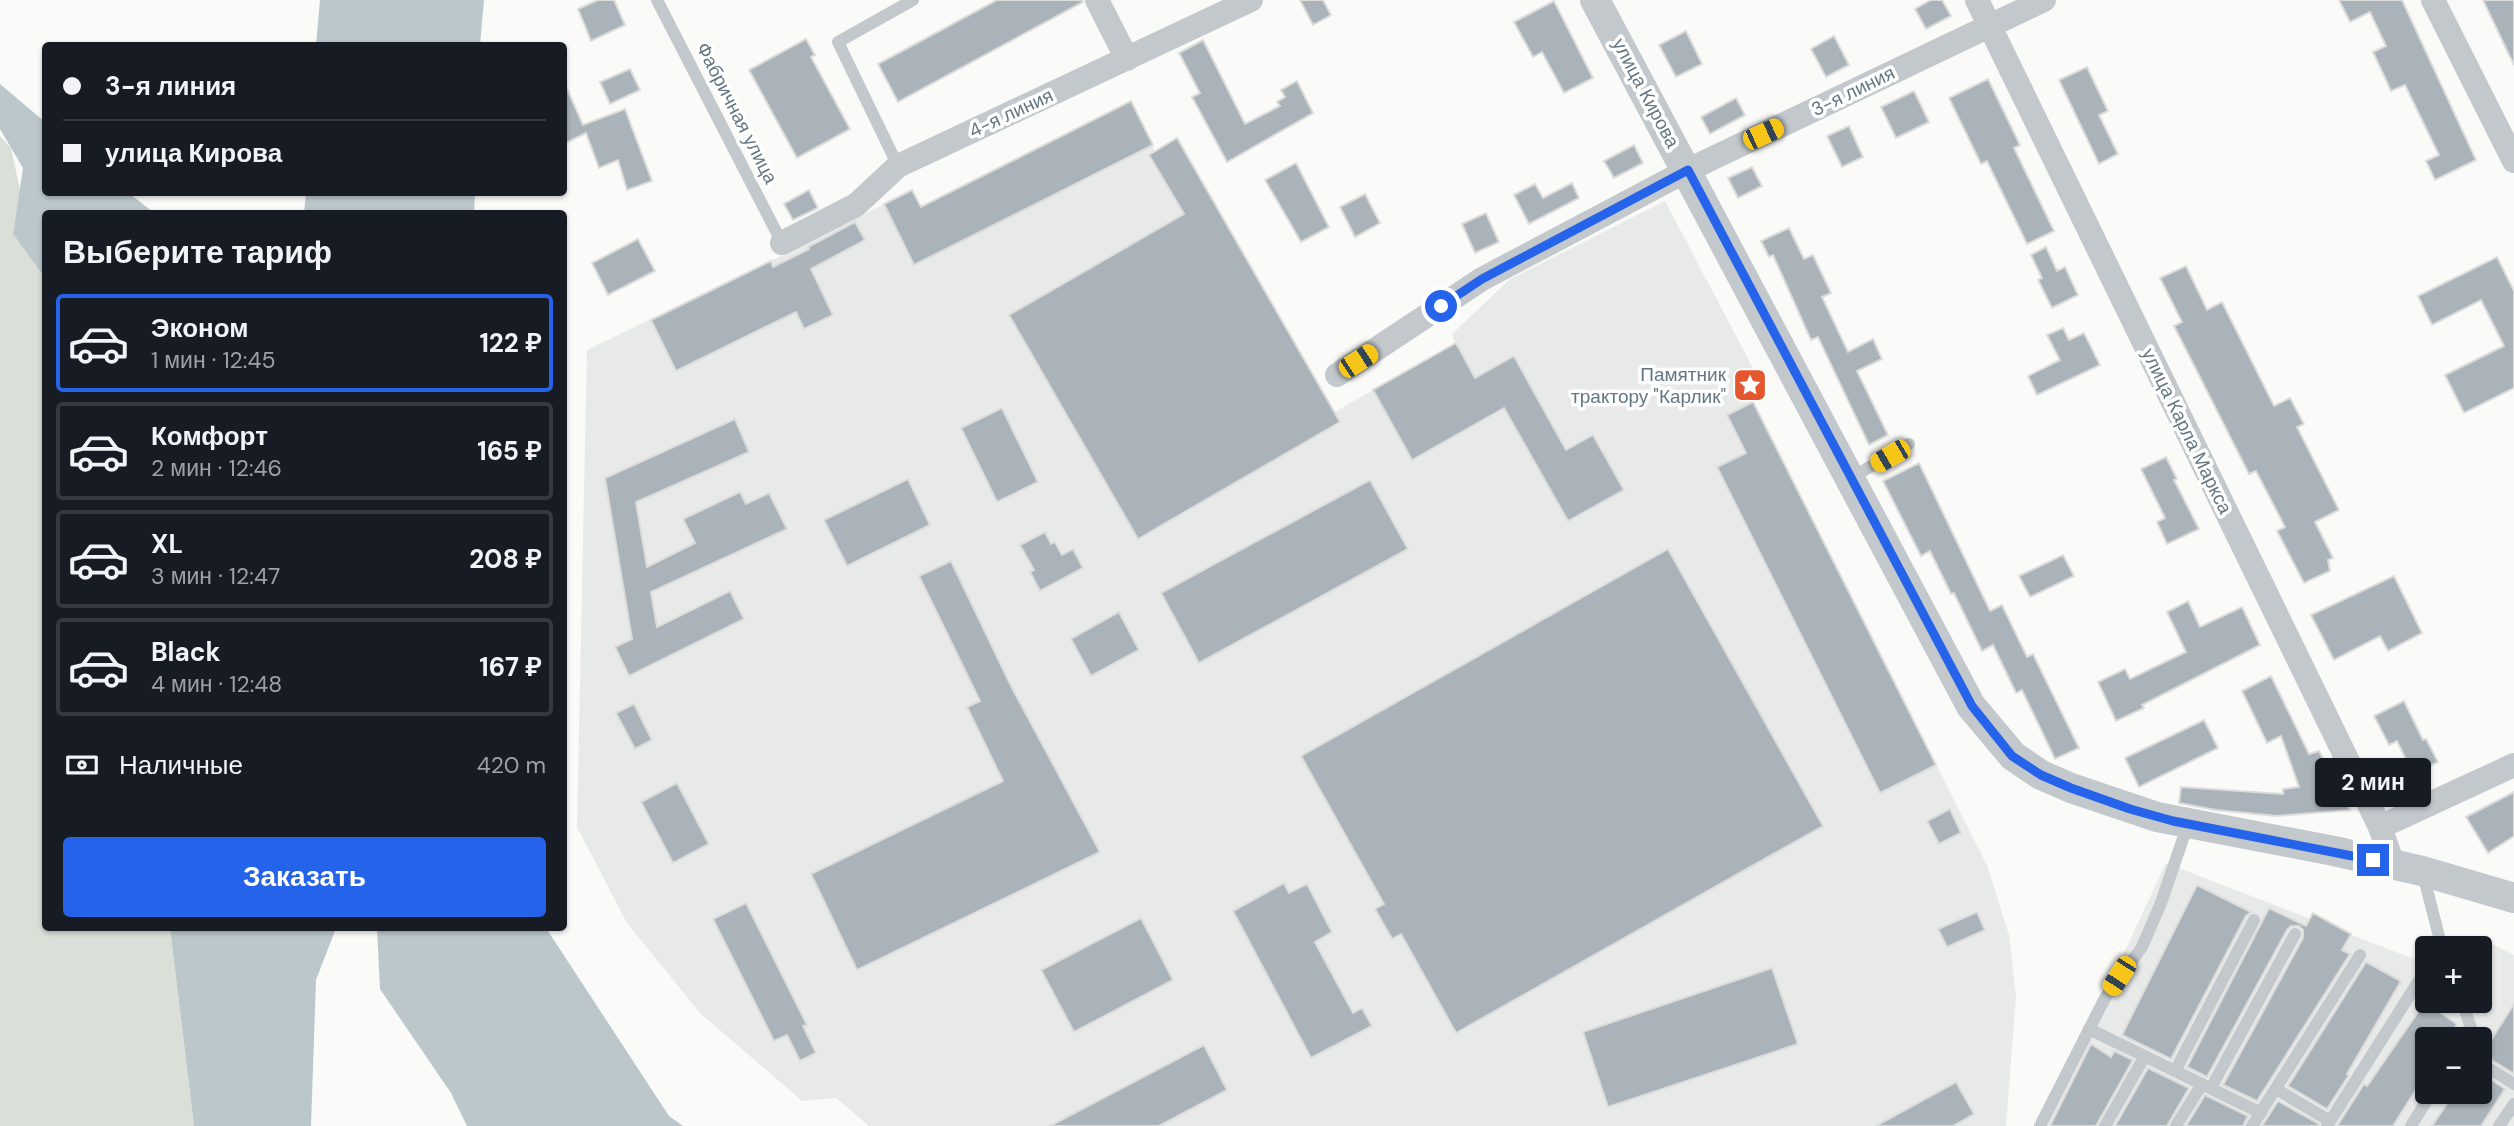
<!DOCTYPE html>
<html lang="ru">
<meta charset="utf-8">
<style>
body{margin:0;font-family:"DM Sans",sans-serif;background:#20242c;color:#f1f3f6;height:100vh;display:flex;flex-direction:column;font-size:26px;white-space:nowrap}
*{box-sizing:border-box;margin:0}
p{font-size:23px;color:#9ea1a6}
.icon{flex:none;width:38px;height:38px;fill:none;stroke:currentColor;stroke-width:2;stroke-linecap:round;stroke-linejoin:round}
.map{position:relative;flex:1;overflow:hidden}
.panel{position:absolute;left:42px;top:210px;width:525px;height:721px;display:flex;flex-direction:column;background:#171b24;border-radius:7px;box-shadow:0 2px 5px #0004}
.panel>*{flex:none}
.banner{position:absolute;left:42px;top:42px;width:525px;height:154px;border-radius:7px;box-shadow:0 2px 5px #0004;display:grid;align-content:center;height:154px;padding:0 21px;background:#171b24}
.fabs{position:absolute;left:2415px;top:936px;display:grid;gap:14px}
.fabs a{display:grid;place-items:center;width:77px;height:77px;border-radius:7px;background:#171b24;box-shadow:0 2px 5px #0004;font-size:35px}
.end{position:absolute;width:32px;height:32px;margin:-16px;border:9px solid #2563eb;background:#fff;box-shadow:0 0 0 4px #fff}
.from{border-radius:50%}
.bubble{position:absolute;height:49px;border-radius:7px;background:#171b24;box-shadow:0 2px 5px #0004;font-size:23px;font-weight:700;line-height:49px;text-align:center}
.car{position:absolute;width:21px;height:42px;margin:-21px -10px;border-radius:9px;box-shadow:0 0 5px 2px #0007;background:linear-gradient(#f5c518 24%,#345 0 40%,#f5c518 0 76%,#345 0 86%,#f5c518 0)}
.banner b{display:flex;align-items:center;gap:24px;height:66px;font-size:26px}
.banner b+b{border-top:2px solid #363941}
.banner i{width:18px;height:18px;background:#f1f3f6}
ul{padding:0;list-style:none}
li{display:flex;align-items:center;gap:21px;height:98px;margin:0 14px 10px;padding:0 7px;border:4px solid #363941;border-radius:7px}
li div{flex:1}
li b{display:block;font-size:26px}
li em{font-style:normal;font-weight:700}
li.selected{border-color:#2563eb}
li>.icon{width:63px;height:63px;stroke-width:1.5}
h2{padding:0 21px;font-size:32px;line-height:84px}
.pay{display:flex;align-items:center;gap:18px;height:77px;padding:0 21px;font-size:26px}
.pay p{margin-inline-start:auto}
.action{display:flex;gap:14px;margin-top:auto;padding:14px 21px}
.action a{flex:1;height:80px;border-radius:7px;background:#2563eb;color:#fff;font-size:28px;font-weight:700;line-height:80px;text-align:center}
.map>svg:first-child{display:block}
</style>
<div class="map">
<svg width="2514" height="1126" viewBox="0 0 2514 1126">
<rect width="100%" height="100%" fill="#fafaf8"/>
<g fill="#e8e9e9" fill-rule="evenodd">
<path d="M1131 101 1155 151 1177 138 1335 412 1455 343 1452 334 1510 279 1665 201 1754 370 1743 384 1987 865 2009 935 2016 996 2006 1126H869L836 1098 802 1101 700 1013 627 923 577 827 587 350 771 261 912 190 921 206Z"/>
<path d="M2166 863 2427 964V1001H2480V948H2469L2477 937 2514 955V1126H2043ZM2427 1040H2480V1092H2427Z"/>
</g>
<path fill="#dadfd7" d="M0 136 11 148 20 190 13 234 45 278 46 928H170L194 1126H0Z"/>
<g fill="#bbc7cb">
<path d="M320 0H484L480 45H316Z"/>
<path d="M0 84 45 122 46 192 129 193 154 213 46 214 45 278 13 234 23 168 0 129Z"/>
<path d="M306 193H475L474 213H304Z"/>
<path d="M170 928H336L316 980 311 1126H194Z"/>
<path d="M377 928H546L669 1116 683 1126H467L451 1093 380 989Z"/>
</g>
<g fill="#aab3b9" stroke="#dcdcda" stroke-width="2">
<path d="M598 0H614L625 25 591 41 578 9Z"/>
<path d="M997 0H1082L1083 2 898 102 878 64Z"/>
<path d="M1300 0H1323L1331 15 1313 25Z"/>
<path d="M1931 0H1942L1951 16 1926 29 1915 9Z"/>
<path d="M2339 0H2402L2476 160 2435 180 2426 161 2439 155 2405 85 2391 91 2373 52 2386 46 2370 12 2350 22Z"/>
<path d="M2483 0H2514V65Z"/>
<path d="M1554 1 1593 78 1564 93 1542 52 1533 57 1514 22Z"/>
<path d="M1686 31 1702 64 1676 77 1659 45Z"/>
<path d="M1834 36 1849 65 1826 77 1811 49Z"/>
<path d="M806 39 815 55 811 57 850 129 797 158 749 70Z"/>
<path d="M1203 40 1245 124 1280 106 1277 102 1285 97 1281 90 1297 81 1313 113 1227 162 1192 97 1200 93 1179 53Z"/>
<path d="M2087 67 2108 111 2099 115 2118 154 2099 164 2059 80Z"/>
<path d="M630 69 640 90 610 104 600 82Z"/>
<path d="M1988 79 2020 145 2014 148 2054 231 2027 244 1987 161 1981 164 1949 98Z"/>
<path d="M564 82 583 125 625 109 652 181 627 190 618 160 599 168 586 133 564 144Z"/>
<path d="M1914 91 1929 122 1896 138 1881 107Z"/>
<path d="M1736 98 1745 115 1710 134 1701 117Z"/>
<path d="M1131 101 1153 145 914 265 884 204 912 190 921 207Z"/>
<path d="M1849 126 1863 157 1842 167 1827 136Z"/>
<path d="M1177 138 1340 422 1138 539 1009 315 1184 214 1149 155Z"/>
<path d="M1634 145 1643 163 1614 178 1604 161Z"/>
<path d="M1296 163 1329 227 1301 242 1265 180Z"/>
<path d="M1752 167 1762 186 1738 198 1728 178Z"/>
<path d="M1572 183 1579 198 1529 224 1514 195 1535 184 1543 198Z"/>
<path d="M809 190 818 208 793 220 784 204Z"/>
<path d="M1365 194 1380 223 1355 237 1340 207Z"/>
<path d="M1486 213 1499 242 1475 253 1462 224Z"/>
<path d="M855 222 865 240 811 269 833 315 804 329 796 312 676 371 651 320 771 261 773 267 809 249 808 247Z"/>
<path d="M1789 228 1804 259 1813 255 1831 293 1822 297 1848 352 1873 339 1882 359 1857 371 1888 435 1869 445 1818 337 1811 340 1773 255 1769 257 1761 241Z"/>
<path d="M638 239 655 271 608 295 592 263Z"/>
<path d="M2046 247 2057 271 2065 267 2078 295 2052 308 2038 280 2042 278 2031 255Z"/>
<path d="M2497 257 2514 291V388L2464 413 2445 375 2504 346 2481 300 2432 325 2418 296Z"/>
<path d="M2186 266 2207 310 2222 302 2274 406 2290 398 2304 424 2297 427 2339 510 2315 522 2333 558 2328 560 2330 571 2304 583 2277 531 2285 527 2256 471 2249 474 2174 326 2182 322 2160 278Z"/>
<path d="M2063 328 2069 340 2084 333 2100 365 2037 395 2028 376 2060 360 2047 335Z"/>
<path d="M1456 343 1475 378 1514 356 1566 450 1593 435 1624 490 1568 521 1504 408 1412 460 1373 390Z"/>
<path d="M1753 402 1936 765 1880 793 1717 467 1746 453 1727 415Z"/>
<path d="M1002 408 1038 482 997 502 961 428Z"/>
<path d="M735 419 749 452 636 502 647 567 695 543 683 519 740 492 746 504 769 493 787 529 651 592 657 627 730 591 744 619 629 676 615 647 632 639 605 478Z"/>
<path d="M2166 457 2177 479 2174 480 2199 529 2167 544 2157 522 2165 518 2141 469Z"/>
<path d="M1919 463 1990 611 2002 605 2027 657 2033 654 2079 748 2055 759 2022 690 2016 693 1993 645 1982 651 1954 593 1951 594 1930 551 1921 556 1883 481Z"/>
<path d="M908 479 930 525 847 566 824 520Z"/>
<path d="M1370 480 1408 549 1199 663 1161 593Z"/>
<path d="M1045 532 1051 544 1055 542 1062 555 1073 549 1083 568 1040 591 1030 572 1034 570 1020 545Z"/>
<path d="M1668 549 1823 826 1456 1033 1401 934 1392 939 1375 909 1384 904 1301 756Z"/>
<path d="M2063 555 2074 576 2030 597 2019 576Z"/>
<path d="M951 561 1011 686 1100 852 857 970 811 874 1003 781 967 707 980 701 919 576Z"/>
<path d="M2394 576 2422 633 2388 651 2380 636 2334 660 2311 615Z"/>
<path d="M2188 601 2200 627 2242 607 2260 645 2142 705 2144 708 2116 721 2098 682 2125 669 2130 679 2186 652 2167 612Z"/>
<path d="M1119 612 1139 650 1091 676 1071 639Z"/>
<path d="M2271 676 2309 754 2319 751 2350 810 2277 816 2216 810 2179 803 2181 787 2283 794V789L2299 787 2281 736 2267 743 2242 691Z"/>
<path d="M2404 701 2423 740 2426 739 2438 762 2413 774 2397 741 2389 745 2374 716Z"/>
<path d="M634 704 652 740 635 749 616 713Z"/>
<path d="M2204 720 2218 748 2139 787 2125 758Z"/>
<path d="M677 783 709 844 673 863 641 802Z"/>
<path d="M2514 792V836L2488 853 2466 817Z"/>
<path d="M1950 809 1961 833 1939 844 1927 821Z"/>
<path d="M1284 883 1289 893 1307 884 1332 932 1315 942 1353 1013 1362 1008 1372 1026 1311 1058 1233 911Z"/>
<path d="M2197 885 2251 912 2246 916 2171 1059 2122 1035Z"/>
<path d="M746 903 807 1025 803 1026 816 1053 800 1061 787 1035 774 1041 713 919Z"/>
<path d="M2269 908 2306 926 2313 913 2351 934 2342 950 2350 954 2257 1101 2223 1085 2303 938V930L2299 926H2291L2287 930 2207 1077 2187 1067Z"/>
<path d="M1977 912 1985 930 1947 947 1938 929Z"/>
<path d="M1141 918 1173 980 1074 1032 1041 970Z"/>
<path d="M2366 962 2401 981 2347 1074 2349 1075 2327 1109 2288 1086Z"/>
<path d="M1772 968 1798 1044 1608 1107 1583 1032Z"/>
<path d="M2425 1002 2457 1024 2448 1040H2427V1072L2393 1126H2337L2364 1084 2367 1086Z"/>
<path d="M2514 1004V1072L2513 1073 2493 1061 2486 1048Z"/>
<path d="M2091 1044 2111 1057 2114 1051 2133 1060 2096 1126H2050Z"/>
<path d="M1204 1045 1227 1090 1159 1126H1050Z"/>
<path d="M2148 1068 2189 1088 2167 1126H2115Z"/>
<path d="M2480 1072 2505 1089 2481 1126H2432L2455 1092H2480Z"/>
<path d="M1956 1082 1974 1114 1953 1126H1876Z"/>
<path d="M2205 1095 2248 1116 2243 1126H2186Z"/>
<path d="M2278 1101 2319 1124 2318 1126H2262Z"/>
</g>
<g fill="none" stroke-linecap="round" stroke-linejoin="round">
<g stroke="#c3c8cc" stroke-width="12">
<path d="M657 0 782 243"/>
<path d="M898 166 838 42 913 0"/>
<path d="M1851 478 1909 444"/>
<path d="M2423 874 2442 948"/>
<path d="M2462 1001 2475 1040"/>
<path d="M2089 1029 2261 1113"/>
<path d="M2480 1055 2487 1067 2514 1084"/>
<path d="M2175 1071 2254 920"/>
<path d="M2211 1088 2295 934"/>
<path d="M2276 1089 2330 1121"/>
<path d="M2040 1126 2105 998 2142 947 2161 903 2188 824"/>
<path d="M2105 1126 2145 1056"/>
<path d="M2176 1126 2202 1084"/>
<path d="M2252 1126 2360 955"/>
<path d="M2327 1126 2418 982 2427 976"/>
<path d="M2411 1126 2432 1092"/>
<path d="M2499 1126 2514 1104"/>
</g>
<g stroke="#c3c8cc" stroke-width="24">
<path d="M1097 0 1127 59"/>
<path d="M1977 0 2380 827 2393 864"/>
<path d="M2433 0 2514 161"/>
<path d="M782 243 856 205 898 166 1251 0"/>
<path d="M1337 375 1482 279 1688 170 2044 0"/>
<path d="M2380 827 2514 765"/>
</g>
<path stroke="#c3c8cc" stroke-width="30" d="M1595 0 1971 706 2013 756 2041 775 2071 788 2157 817 2334 851 2422 871 2514 898"/>
</g>
<g fill="none" stroke-linecap="round" stroke-linejoin="round">
<path stroke="#2563eb" stroke-width="9" d="M1441 306 1482 279 1688 170 1972 706 2012 756 2041 775 2071 788 2130 809 2173 821 2373 860"/>
</g>
<defs>
<g id="sight-square" transform="scale(1.75)"><rect x="-9" y="-9" width="18" height="18" rx="4" fill="#e4572e" stroke="#fff"/><path d="M0-6L1.8-2.2L6-1.7L2.9 1.2L3.7 5.4L0 3.3L-3.7 5.4L-2.9 1.2L-6-1.7L-1.8-2.2Z" fill="#fff"/></g>
</defs>
<g fill-rule="evenodd">
<use href="#sight-square" x="1750" y="385"/>
</g>
<g text-anchor="middle" dominant-baseline="central" stroke-width="7" stroke-linejoin="round" paint-order="stroke">
<g font-size="19" fill="#657683" stroke="#fff">
<text transform="translate(1853 91) rotate(-26)">3-я линия</text>
<text transform="translate(1646 93) rotate(62)">улица Кирова</text>
<text transform="translate(737 113) rotate(63)">Фабричная улица</text>
<text transform="translate(1011 113) rotate(-25)">4-я линия</text>
<text transform="translate(2187 431) rotate(64)">улица Карла Маркса</text>
</g>
<g font-size="19" fill="#657683" stroke="#fff" text-anchor="end">
<text x="1726" y="374">Памятник<tspan x="1726" dy="22">трактору "Карлик"</tspan></text>
</g>
</g>
</svg>
<div class="fabs">
<a>+</a>
<a>−</a>
</div>
<i class="end from" style="left:1441px;top:306px"></i>
<i class="end" style="left:2373px;top:860px"></i>
<div class="bubble" style="left:2315px;top:758px;width:116px">2 мин</div>
<i class="car" style="left:1763px;top:134px;rotate:65deg"></i>
<i class="car" style="left:1358px;top:361px;rotate:57deg"></i>
<i class="car" style="left:1890px;top:456px;rotate:240deg"></i>
<i class="car" style="left:2119px;top:976px;rotate:213deg"></i>
<div class="banner">
<b><i class="from"></i>3-я линия</b>
<b><i></i>улица Кирова</b>
</div>
<section class="panel">
<h2>Выберите тариф</h2>
<ul>
<li class="selected"><svg class="icon" aria-label="car" viewBox="0 0 24 24"><path d="M5 17H2v-5l4-1 3-4h7l3 4 3 1v5h-3M9 17h6M6 11h13"/><circle cx="7" cy="17" r="2"/><circle cx="17" cy="17" r="2"/></svg><div><b>Эконом</b><p>1 мин · 12:45</p></div><em>122 ₽</em></li>
<li><svg class="icon" aria-label="car" viewBox="0 0 24 24"><path d="M5 17H2v-5l4-1 3-4h7l3 4 3 1v5h-3M9 17h6M6 11h13"/><circle cx="7" cy="17" r="2"/><circle cx="17" cy="17" r="2"/></svg><div><b>Комфорт</b><p>2 мин · 12:46</p></div><em>165 ₽</em></li>
<li><svg class="icon" aria-label="car" viewBox="0 0 24 24"><path d="M5 17H2v-5l4-1 3-4h7l3 4 3 1v5h-3M9 17h6M6 11h13"/><circle cx="7" cy="17" r="2"/><circle cx="17" cy="17" r="2"/></svg><div><b>XL</b><p>3 мин · 12:47</p></div><em>208 ₽</em></li>
<li><svg class="icon" aria-label="car" viewBox="0 0 24 24"><path d="M5 17H2v-5l4-1 3-4h7l3 4 3 1v5h-3M9 17h6M6 11h13"/><circle cx="7" cy="17" r="2"/><circle cx="17" cy="17" r="2"/></svg><div><b>Black</b><p>4 мин · 12:48</p></div><em>167 ₽</em></li>
</ul>
<div class="pay"><svg class="icon" aria-label="cash" viewBox="0 0 24 24"><path d="M3 7h18v10H3z"/><circle cx="12" cy="12" r="2"/></svg>Наличные<p>420 m</p></div>
<div class="action"><a>Заказать</a></div>
</section>
</div>
